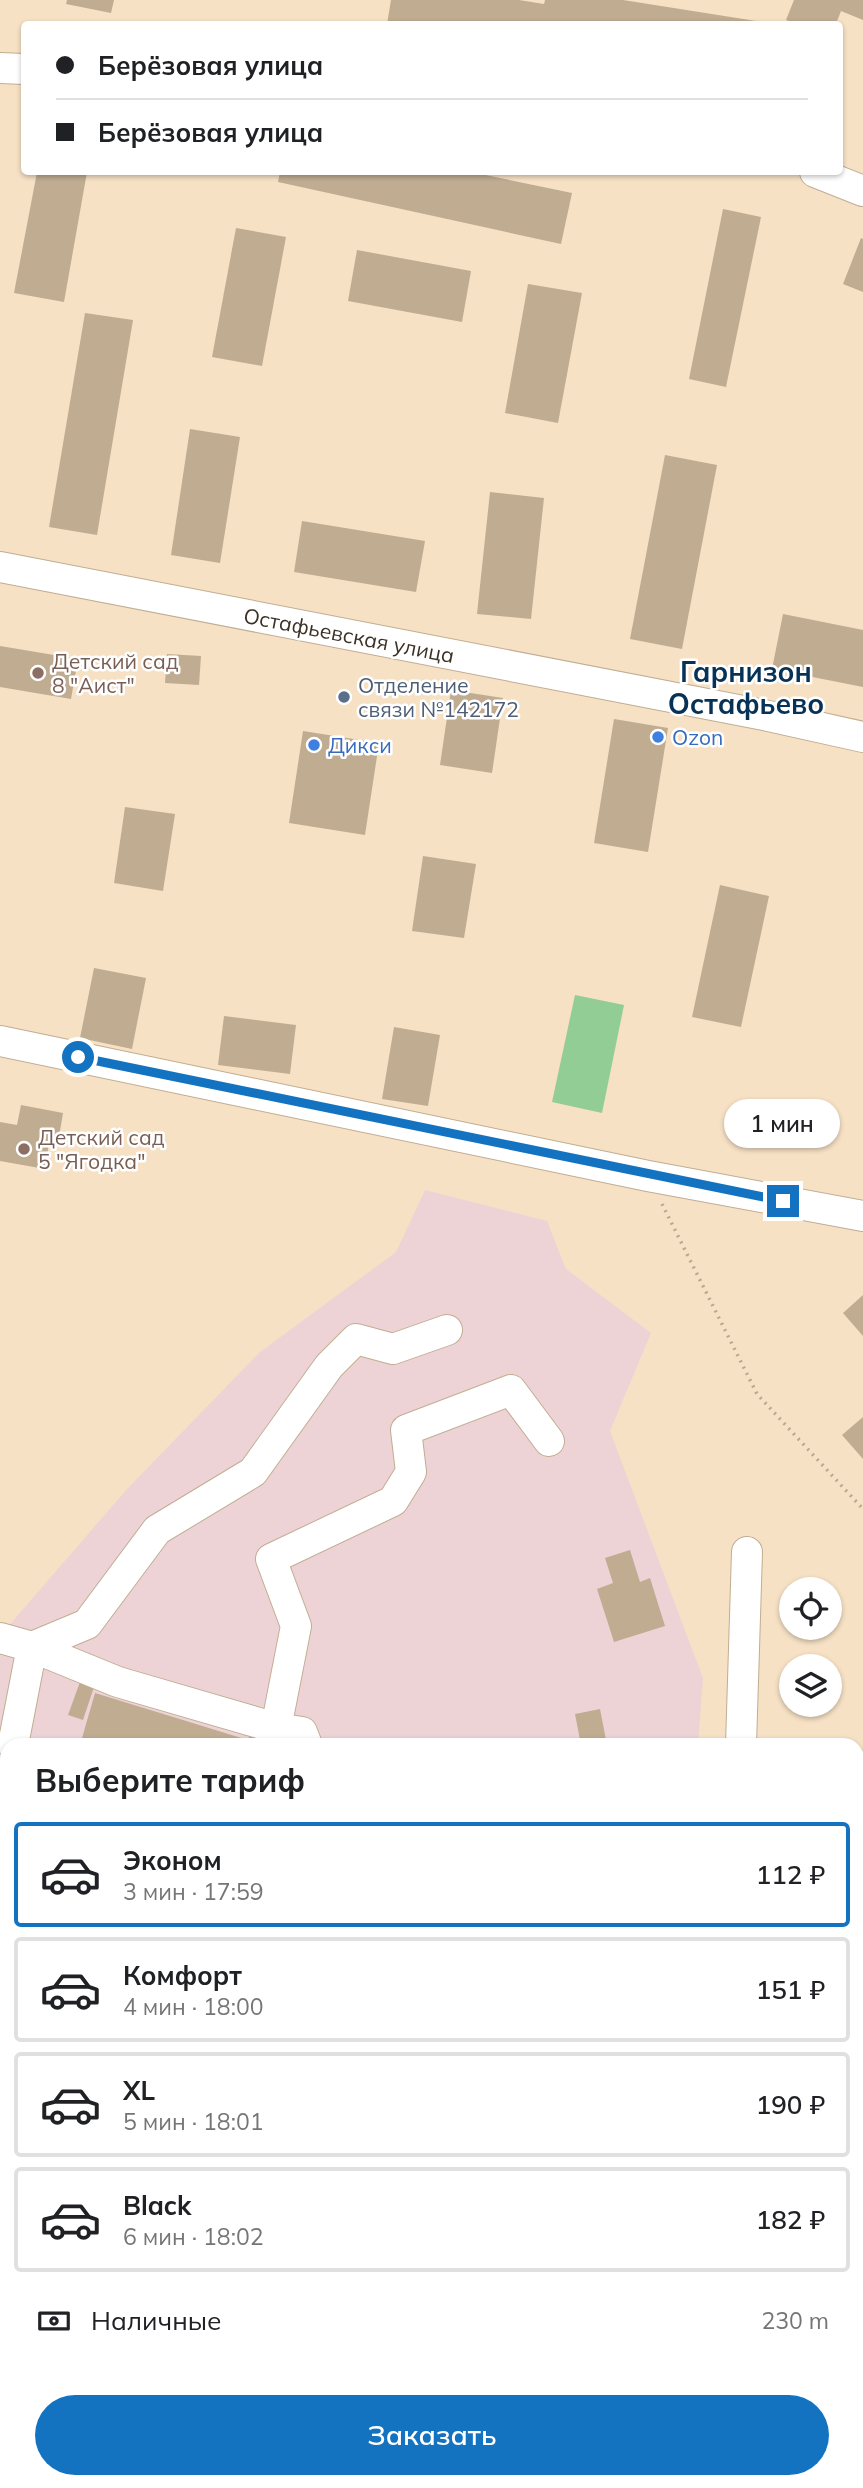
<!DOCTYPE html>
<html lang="ru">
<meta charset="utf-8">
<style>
body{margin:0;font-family:Mulish,sans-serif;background:#f2f2f2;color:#202124;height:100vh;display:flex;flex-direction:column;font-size:26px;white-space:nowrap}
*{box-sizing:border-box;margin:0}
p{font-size:23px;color:#757577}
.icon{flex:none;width:38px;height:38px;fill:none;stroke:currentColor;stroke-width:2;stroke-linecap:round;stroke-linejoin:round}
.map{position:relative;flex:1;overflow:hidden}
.sheet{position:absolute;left:0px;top:1738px;width:864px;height:751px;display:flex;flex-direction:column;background:#fff;border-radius:21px 21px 0 0;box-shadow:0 2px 5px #0004}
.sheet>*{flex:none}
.banner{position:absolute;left:21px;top:21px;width:822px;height:154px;border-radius:7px;box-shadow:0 2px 5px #0004;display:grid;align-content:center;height:154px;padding:0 35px;background:#fff}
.tools{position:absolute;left:779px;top:1577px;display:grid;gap:14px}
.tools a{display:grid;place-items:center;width:63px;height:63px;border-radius:50%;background:#fff;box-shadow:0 2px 5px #0004;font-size:35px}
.end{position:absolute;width:32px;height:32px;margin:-16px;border:9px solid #1473c0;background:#fff;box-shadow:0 0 0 4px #fff}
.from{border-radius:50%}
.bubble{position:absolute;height:49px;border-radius:24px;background:#fff;box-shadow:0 2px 5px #0004;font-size:23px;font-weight:600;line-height:49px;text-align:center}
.banner b{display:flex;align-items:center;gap:24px;height:66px;font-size:26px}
.banner b+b{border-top:2px solid #e0e0e0}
.banner i{width:18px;height:18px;background:#202124}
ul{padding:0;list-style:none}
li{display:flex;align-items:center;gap:21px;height:105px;margin:0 14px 10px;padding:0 21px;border:4px solid #e0e0e0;border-radius:7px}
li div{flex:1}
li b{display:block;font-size:26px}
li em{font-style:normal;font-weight:600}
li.on{border-color:#1473c0}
li>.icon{width:63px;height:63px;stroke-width:1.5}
h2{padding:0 35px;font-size:32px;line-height:84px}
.pay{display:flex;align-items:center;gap:18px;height:77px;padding:0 35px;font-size:26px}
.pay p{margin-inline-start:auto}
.button{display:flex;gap:14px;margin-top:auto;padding:14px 35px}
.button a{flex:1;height:80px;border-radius:42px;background:#1473c0;color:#fff;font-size:28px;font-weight:600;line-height:80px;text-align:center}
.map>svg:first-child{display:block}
</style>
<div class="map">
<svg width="863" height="2488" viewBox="0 0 863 2488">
<rect width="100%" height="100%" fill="#f6e1c5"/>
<path fill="#eed3d6" d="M425 1190 547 1221 566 1269 651 1333 610 1431 703 1678 698 1745H7V2143L0 2126V1629L5 1630 127 1489 260 1352 396 1252Z"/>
<g fill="#91cd95">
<path d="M575 995 624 1005 602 1113 552 1102Z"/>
<path d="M863 2261V2488H801L798 2482H858V2262Z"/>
<path d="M353 2482H760L763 2488H353Z"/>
</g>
<path fill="#7dcb83" d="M123 2482H274L273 2488H119Z"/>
<g fill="#c0ac91">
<path d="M67 0H114L111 13 66 4Z"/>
<path d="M391 0H519L544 4 545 0H623L756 21 755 24H387Z"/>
<path d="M794 0H863V20L841 11 836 24H797L786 20Z"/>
<path d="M37 172H87L64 302 14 293Z"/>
<path d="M280 172H471L572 193 561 244 278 182Z"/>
<path d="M723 209 761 217 726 387 689 379Z"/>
<path d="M236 228 286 237 262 366 212 357Z"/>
<path d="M861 238 863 239V292L843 284Z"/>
<path d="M357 250 471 271 462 322 348 301Z"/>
<path d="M528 284 582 293 558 423 505 413Z"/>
<path d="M85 313 133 320 97 535 49 527Z"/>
<path d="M190 429 240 437 220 563 171 555Z"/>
<path d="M665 455 717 465 682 649 630 639Z"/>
<path d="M490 492 544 498 531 619 477 614Z"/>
<path d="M302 521 425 541 416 592 294 572Z"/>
<path d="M783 614 863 630V687L772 669Z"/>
<path d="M0 646 78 659 71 699 0 687Z"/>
<path d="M167 654 201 656 199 685 165 683Z"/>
<path d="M451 690 503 698 492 773 440 765Z"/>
<path d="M614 719 668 728 648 852 594 843Z"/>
<path d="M303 731 379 743 365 835 289 823Z"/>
<path d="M125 807 175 814 163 891 114 883Z"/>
<path d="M423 856 476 864 464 938 412 931Z"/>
<path d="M720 885 769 896 741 1027 692 1017Z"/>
<path d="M94 968 146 978 132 1049 80 1038Z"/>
<path d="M224 1016 296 1025 290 1074 218 1065Z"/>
<path d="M394 1027 440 1035 428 1106 382 1099Z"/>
<path d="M21 1105 63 1113 59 1137 50 1136 45 1169 0 1161V1122L17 1125Z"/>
<path d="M863 1295V1336L843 1313Z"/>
<path d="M863 1417V1459L842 1435Z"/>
<path d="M630 1550 640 1582 650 1578 665 1626 614 1642 597 1589 613 1583 605 1558Z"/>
<path d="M80 1682 94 1687 83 1720 68 1715Z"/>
<path d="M95 1693 248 1740 252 1728 288 1745H80Z"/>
<path d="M600 1709 607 1745H581L575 1714Z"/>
</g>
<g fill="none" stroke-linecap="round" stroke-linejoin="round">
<g stroke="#c1ad92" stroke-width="32">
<g id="minor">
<path d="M0 68 24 69"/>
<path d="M815 172 863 191"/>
<path d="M0 567 764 715 863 737"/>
<path d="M0 1041 648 1176 863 1216"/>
<path d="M0 1638 32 1647 13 1745"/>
<path d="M32 1647 87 1624 157 1530 253 1472 329 1366 356 1339 393 1349 447 1330"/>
<path d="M32 1647 118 1682 276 1728 302 1732 307 1745"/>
<path d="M276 1728 296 1626 271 1559 393 1501 411 1472 406 1430 511 1390 549 1441"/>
<path d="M741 1745 747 1552"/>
<path d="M7 2036V2047"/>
<path d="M0 2233 7 2245"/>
<path d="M858 2241H863"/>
<path d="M0 2436 7 2432"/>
<path d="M295 2488 296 2482"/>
</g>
</g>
<path stroke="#b9a892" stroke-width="3.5" stroke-dasharray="2 5" stroke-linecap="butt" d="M662 1204 757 1394 863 1509"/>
<use href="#minor" stroke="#fff" stroke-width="30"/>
</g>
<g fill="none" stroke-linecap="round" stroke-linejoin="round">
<path stroke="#1473c0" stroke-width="9" d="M78 1057 783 1201"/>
</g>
<g fill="#8d6e63" stroke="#fff" stroke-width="2.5">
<circle cx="38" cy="673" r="7"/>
<circle cx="24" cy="1149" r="7"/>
</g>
<circle fill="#5c6f8a" stroke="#fff" stroke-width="2.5" cx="344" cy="697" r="7"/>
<g fill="#3f7fe0" stroke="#fff" stroke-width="2.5">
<circle cx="658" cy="737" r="7"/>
<circle cx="314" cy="745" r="7"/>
</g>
<g text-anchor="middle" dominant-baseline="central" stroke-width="5" stroke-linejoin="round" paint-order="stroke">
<g font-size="21" fill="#3b3227" stroke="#fff">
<text transform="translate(349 635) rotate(11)">Остафьевская улица</text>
</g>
<g font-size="21" fill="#785e54" stroke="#fff" text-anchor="start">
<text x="52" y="661">Детский сад<tspan x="52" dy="24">8 "Аист"</tspan></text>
<text x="38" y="1137">Детский сад<tspan x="38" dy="24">5 "Ягодка"</tspan></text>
</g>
<g font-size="21" fill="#4e5e75" stroke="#fff" text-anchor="start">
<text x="358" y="685">Отделение<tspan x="358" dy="24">связи №142172</tspan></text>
</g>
<g font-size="21" fill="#366cbe" stroke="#fff" text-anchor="start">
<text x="672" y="737">Ozon</text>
<text x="328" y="745">Дикси</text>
</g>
<g font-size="28" font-weight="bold" fill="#073257" stroke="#fff">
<text x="746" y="671">Гарнизон<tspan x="746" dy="32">Остафьево</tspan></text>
</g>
</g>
</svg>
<div class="tools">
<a><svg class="icon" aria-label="locate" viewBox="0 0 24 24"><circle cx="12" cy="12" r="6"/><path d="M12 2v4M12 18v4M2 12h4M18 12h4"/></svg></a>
<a><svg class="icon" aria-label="layers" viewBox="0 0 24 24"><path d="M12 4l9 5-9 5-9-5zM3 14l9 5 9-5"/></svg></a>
</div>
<i class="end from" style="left:78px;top:1057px"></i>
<i class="end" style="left:783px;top:1201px"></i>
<div class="bubble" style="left:724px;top:1099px;width:116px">1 мин</div>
<div class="banner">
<b><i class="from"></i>Берёзовая улица</b>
<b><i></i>Берёзовая улица</b>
</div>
<section class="sheet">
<h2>Выберите тариф</h2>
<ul>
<li class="on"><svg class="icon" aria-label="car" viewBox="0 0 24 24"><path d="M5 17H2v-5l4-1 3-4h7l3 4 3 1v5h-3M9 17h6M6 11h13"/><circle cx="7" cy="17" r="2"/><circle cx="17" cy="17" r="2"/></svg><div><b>Эконом</b><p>3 мин · 17:59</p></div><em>112 ₽</em></li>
<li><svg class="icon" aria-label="car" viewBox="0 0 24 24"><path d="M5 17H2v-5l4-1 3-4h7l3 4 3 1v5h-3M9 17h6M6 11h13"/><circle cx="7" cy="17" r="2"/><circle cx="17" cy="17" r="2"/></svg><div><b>Комфорт</b><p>4 мин · 18:00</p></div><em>151 ₽</em></li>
<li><svg class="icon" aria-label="car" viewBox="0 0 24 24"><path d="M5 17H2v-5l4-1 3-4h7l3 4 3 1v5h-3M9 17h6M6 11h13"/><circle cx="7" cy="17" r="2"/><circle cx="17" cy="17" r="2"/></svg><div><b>XL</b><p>5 мин · 18:01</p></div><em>190 ₽</em></li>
<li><svg class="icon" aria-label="car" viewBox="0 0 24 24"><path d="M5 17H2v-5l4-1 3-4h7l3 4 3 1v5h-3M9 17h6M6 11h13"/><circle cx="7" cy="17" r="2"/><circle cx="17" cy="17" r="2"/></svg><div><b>Black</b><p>6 мин · 18:02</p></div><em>182 ₽</em></li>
</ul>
<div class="pay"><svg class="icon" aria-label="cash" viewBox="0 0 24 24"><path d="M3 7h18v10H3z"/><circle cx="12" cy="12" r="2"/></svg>Наличные<p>230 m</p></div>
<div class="button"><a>Заказать</a></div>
</section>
</div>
